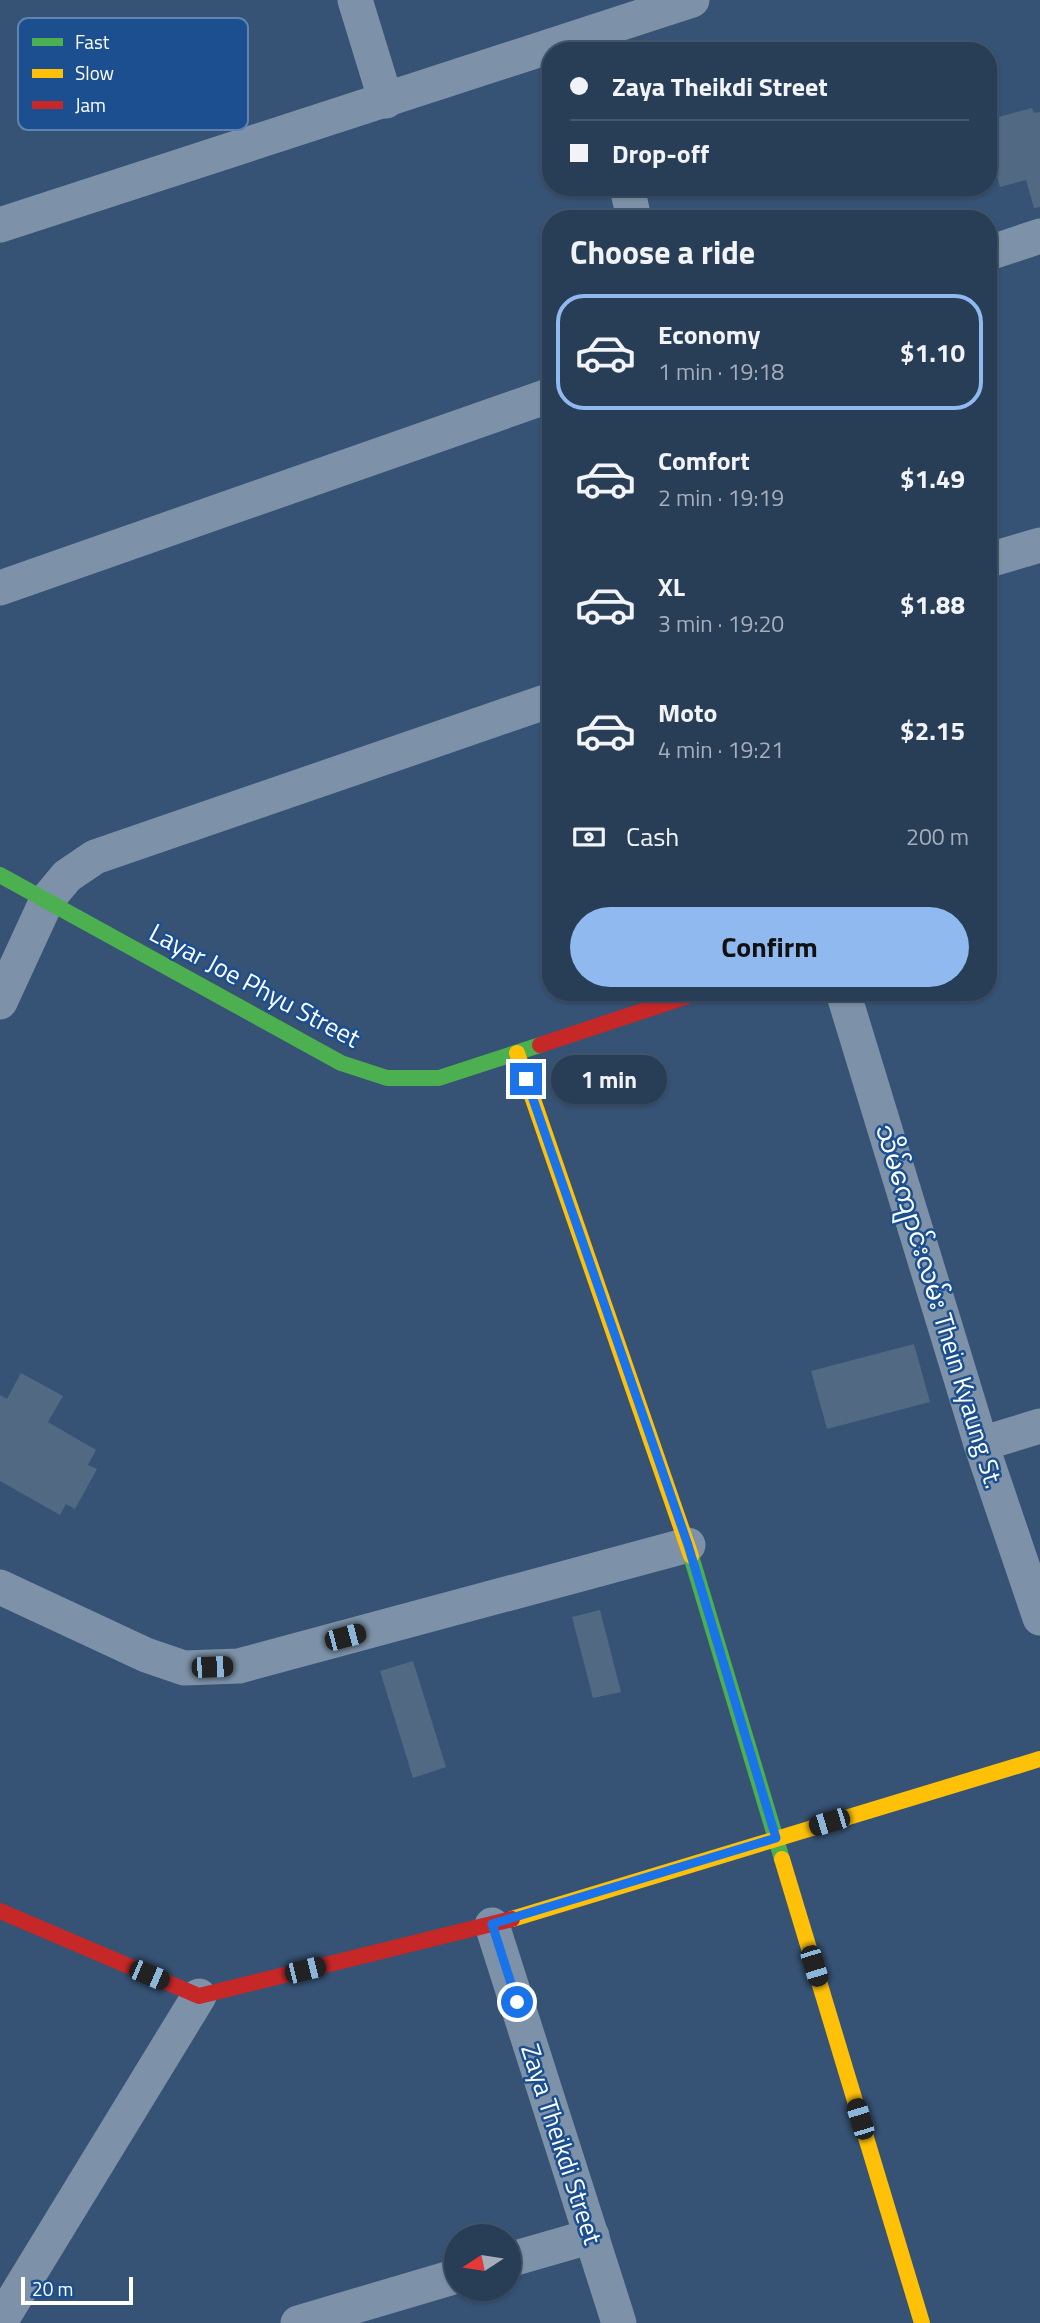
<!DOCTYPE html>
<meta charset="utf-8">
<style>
body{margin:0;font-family:"Titillium Web","Noto Sans Myanmar",sans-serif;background:#30455d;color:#f1f3f6;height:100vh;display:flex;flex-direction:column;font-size:26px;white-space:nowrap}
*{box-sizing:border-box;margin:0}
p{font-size:23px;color:#a5aeba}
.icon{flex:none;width:38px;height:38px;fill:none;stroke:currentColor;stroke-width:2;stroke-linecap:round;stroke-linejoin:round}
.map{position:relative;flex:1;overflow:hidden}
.panel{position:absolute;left:542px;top:210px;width:455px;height:791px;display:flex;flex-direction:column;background:#283e57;border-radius:28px;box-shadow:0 2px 5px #0004,0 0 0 2px #44576d}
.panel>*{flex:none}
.top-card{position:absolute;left:542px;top:42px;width:455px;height:154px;border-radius:28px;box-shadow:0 2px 5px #0004,0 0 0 2px #44576d;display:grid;align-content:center;height:154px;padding:0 28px;background:#283e57}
.needle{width:46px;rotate:258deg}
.tools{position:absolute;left:444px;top:2224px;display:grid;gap:14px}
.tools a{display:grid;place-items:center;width:77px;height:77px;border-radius:50%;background:#283e57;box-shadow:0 2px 5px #0004,0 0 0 2px #44576d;font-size:35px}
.scale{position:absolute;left:21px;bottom:18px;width:112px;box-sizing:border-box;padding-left:7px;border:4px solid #fff;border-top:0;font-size:19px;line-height:24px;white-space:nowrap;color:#fff;-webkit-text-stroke:5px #1b4f8f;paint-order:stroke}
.end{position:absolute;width:32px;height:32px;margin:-16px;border:9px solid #1a73e8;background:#fff;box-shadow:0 0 0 4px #fff}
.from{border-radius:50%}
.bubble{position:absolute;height:49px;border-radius:24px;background:#283e57;box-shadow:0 2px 5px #0004,0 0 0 2px #44576d;font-size:23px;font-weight:700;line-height:49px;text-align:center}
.car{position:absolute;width:21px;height:42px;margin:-21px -10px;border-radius:9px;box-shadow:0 0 5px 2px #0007;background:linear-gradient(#222 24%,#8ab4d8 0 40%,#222 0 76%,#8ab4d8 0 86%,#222 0)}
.top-card b{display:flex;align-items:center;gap:24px;height:66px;font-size:26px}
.top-card b+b{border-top:2px solid #44576d}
.top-card i{width:18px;height:18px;background:#f1f3f6}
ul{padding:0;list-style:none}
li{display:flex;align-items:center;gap:21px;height:116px;margin:0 14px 10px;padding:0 14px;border:4px solid transparent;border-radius:28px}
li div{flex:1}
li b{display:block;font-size:26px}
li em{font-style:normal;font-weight:700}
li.selected{border-color:#90b9f0}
li>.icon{width:63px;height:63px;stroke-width:1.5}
h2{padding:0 28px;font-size:32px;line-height:84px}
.pay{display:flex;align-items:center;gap:18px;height:77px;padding:0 28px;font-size:26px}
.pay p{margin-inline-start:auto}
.button{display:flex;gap:14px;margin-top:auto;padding:14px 28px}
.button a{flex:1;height:80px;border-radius:42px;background:#90b9f0;color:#111;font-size:28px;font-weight:700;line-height:80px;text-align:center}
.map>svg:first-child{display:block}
</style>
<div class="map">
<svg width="1040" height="2323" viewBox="0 0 1040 2323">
<rect width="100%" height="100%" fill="#365274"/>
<g fill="#526984">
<path d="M1032 108 1034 113 1040 112V207L1034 208 1026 180 1000 187 989 148 991 119Z"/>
<path d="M914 1344 930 1402 827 1429 811 1371Z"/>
<path d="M21 1373 63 1396 48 1422 96 1450 88 1465 97 1469 75 1509 66 1504 60 1515 0 1481V1395L7 1399Z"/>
<path d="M600 1610 621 1692 593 1698 572 1617Z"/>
<path d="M413 1661 446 1767 413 1778 380 1671Z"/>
</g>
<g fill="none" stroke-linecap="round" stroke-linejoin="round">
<g stroke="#7d92a8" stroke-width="35">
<path d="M355 0 386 101"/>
<path d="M627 187 634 219"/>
<path d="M0 225 692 0"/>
<path d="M989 253 1040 236"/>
<path d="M989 560 1040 545"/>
<path d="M0 588 551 395"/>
<path d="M843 992 981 1444 1040 1618"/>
<path d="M0 1002 47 900 67 876 95 857 551 700"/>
<path d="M981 1444 1040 1426"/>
<path d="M0 1587 146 1655 184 1668 239 1666 688 1545"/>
<path d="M492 1925 619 2323"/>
<path d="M509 2260 592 2236"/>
<path d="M0 2322 199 1996"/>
<path d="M298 2323 457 2276"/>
</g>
<g stroke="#4caf50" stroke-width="16">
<path d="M0 875 341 1063 387 1078H439L540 1045"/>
<path d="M691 1556 782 1859"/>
</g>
<g stroke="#ffc107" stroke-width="16">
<path d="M517 1053 691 1556"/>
<path d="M782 1859 922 2323"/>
<path d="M512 1919 1040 1759"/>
</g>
<g stroke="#c62828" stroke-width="16">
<path d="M540 1045 700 992"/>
<path d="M0 1911 199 1996 512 1919"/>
</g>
</g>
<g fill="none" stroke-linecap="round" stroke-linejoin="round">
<path stroke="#1a73e8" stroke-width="9" d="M517 2002 492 1924 776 1838 688 1545 526 1079"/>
</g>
<g text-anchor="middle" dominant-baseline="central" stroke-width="5" stroke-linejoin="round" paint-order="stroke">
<g font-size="26" fill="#fff" stroke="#1b4f8f">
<text transform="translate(255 985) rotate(28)">Layar Joe Phyu Street</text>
<text transform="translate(940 1306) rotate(73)">သိမ်ကျောင်းလမ်း Thein Kyaung St.</text>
<text transform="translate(562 2144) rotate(72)">Zaya Theikdi Street</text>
</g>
</g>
<rect x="18" y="18" width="230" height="112" rx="10" fill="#1b4f8f" stroke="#5f84b1" stroke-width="2"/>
<rect x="32" y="38" width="31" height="8" fill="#4caf50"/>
<rect x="32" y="69" width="31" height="9" fill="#ffc107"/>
<rect x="32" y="101" width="31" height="8" fill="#c62828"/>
<g font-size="19" fill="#fff">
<text x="75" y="49">Fast</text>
<text x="75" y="80">Slow</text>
<text x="75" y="112">Jam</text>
</g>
</svg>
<div class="tools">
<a><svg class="needle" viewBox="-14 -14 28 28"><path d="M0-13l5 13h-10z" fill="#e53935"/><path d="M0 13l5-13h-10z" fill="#a5aeba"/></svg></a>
</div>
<div class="scale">20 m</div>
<i class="end from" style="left:517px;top:2002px"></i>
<i class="end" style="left:526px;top:1079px"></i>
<div class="bubble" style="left:551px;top:1055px;width:116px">1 min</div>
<i class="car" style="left:345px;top:1637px;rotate:75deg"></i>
<i class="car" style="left:212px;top:1667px;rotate:88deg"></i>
<i class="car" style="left:829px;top:1822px;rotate:253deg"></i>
<i class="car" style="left:814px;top:1966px;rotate:163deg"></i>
<i class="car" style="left:305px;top:1970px;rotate:76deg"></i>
<i class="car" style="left:149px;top:1975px;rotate:113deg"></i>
<i class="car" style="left:860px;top:2119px;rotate:343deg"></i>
<div class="top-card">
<b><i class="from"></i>Zaya Theikdi Street</b>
<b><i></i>Drop-off</b>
</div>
<section class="panel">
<h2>Choose a ride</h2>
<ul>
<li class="selected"><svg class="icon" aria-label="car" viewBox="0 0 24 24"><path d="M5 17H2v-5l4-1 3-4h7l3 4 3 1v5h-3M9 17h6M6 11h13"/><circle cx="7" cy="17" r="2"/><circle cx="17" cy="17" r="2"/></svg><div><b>Economy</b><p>1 min · 19:18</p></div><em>$1.10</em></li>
<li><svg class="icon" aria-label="car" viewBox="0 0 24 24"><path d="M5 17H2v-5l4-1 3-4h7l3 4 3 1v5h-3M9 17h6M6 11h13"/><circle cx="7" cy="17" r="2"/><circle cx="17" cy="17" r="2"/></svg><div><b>Comfort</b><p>2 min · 19:19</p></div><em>$1.49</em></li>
<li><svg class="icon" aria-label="car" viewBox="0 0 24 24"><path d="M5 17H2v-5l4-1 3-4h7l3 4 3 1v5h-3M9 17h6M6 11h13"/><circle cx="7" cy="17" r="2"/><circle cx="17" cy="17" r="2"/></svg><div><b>XL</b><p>3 min · 19:20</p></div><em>$1.88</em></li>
<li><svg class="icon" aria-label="car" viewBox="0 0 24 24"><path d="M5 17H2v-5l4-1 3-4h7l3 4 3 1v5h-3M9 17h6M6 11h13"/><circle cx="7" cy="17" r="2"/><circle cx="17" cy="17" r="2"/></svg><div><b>Moto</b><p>4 min · 19:21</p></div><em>$2.15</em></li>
</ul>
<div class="pay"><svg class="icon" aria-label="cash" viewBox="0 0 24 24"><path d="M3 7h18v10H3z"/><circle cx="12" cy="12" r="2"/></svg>Cash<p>200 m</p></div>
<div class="button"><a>Confirm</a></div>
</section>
</div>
